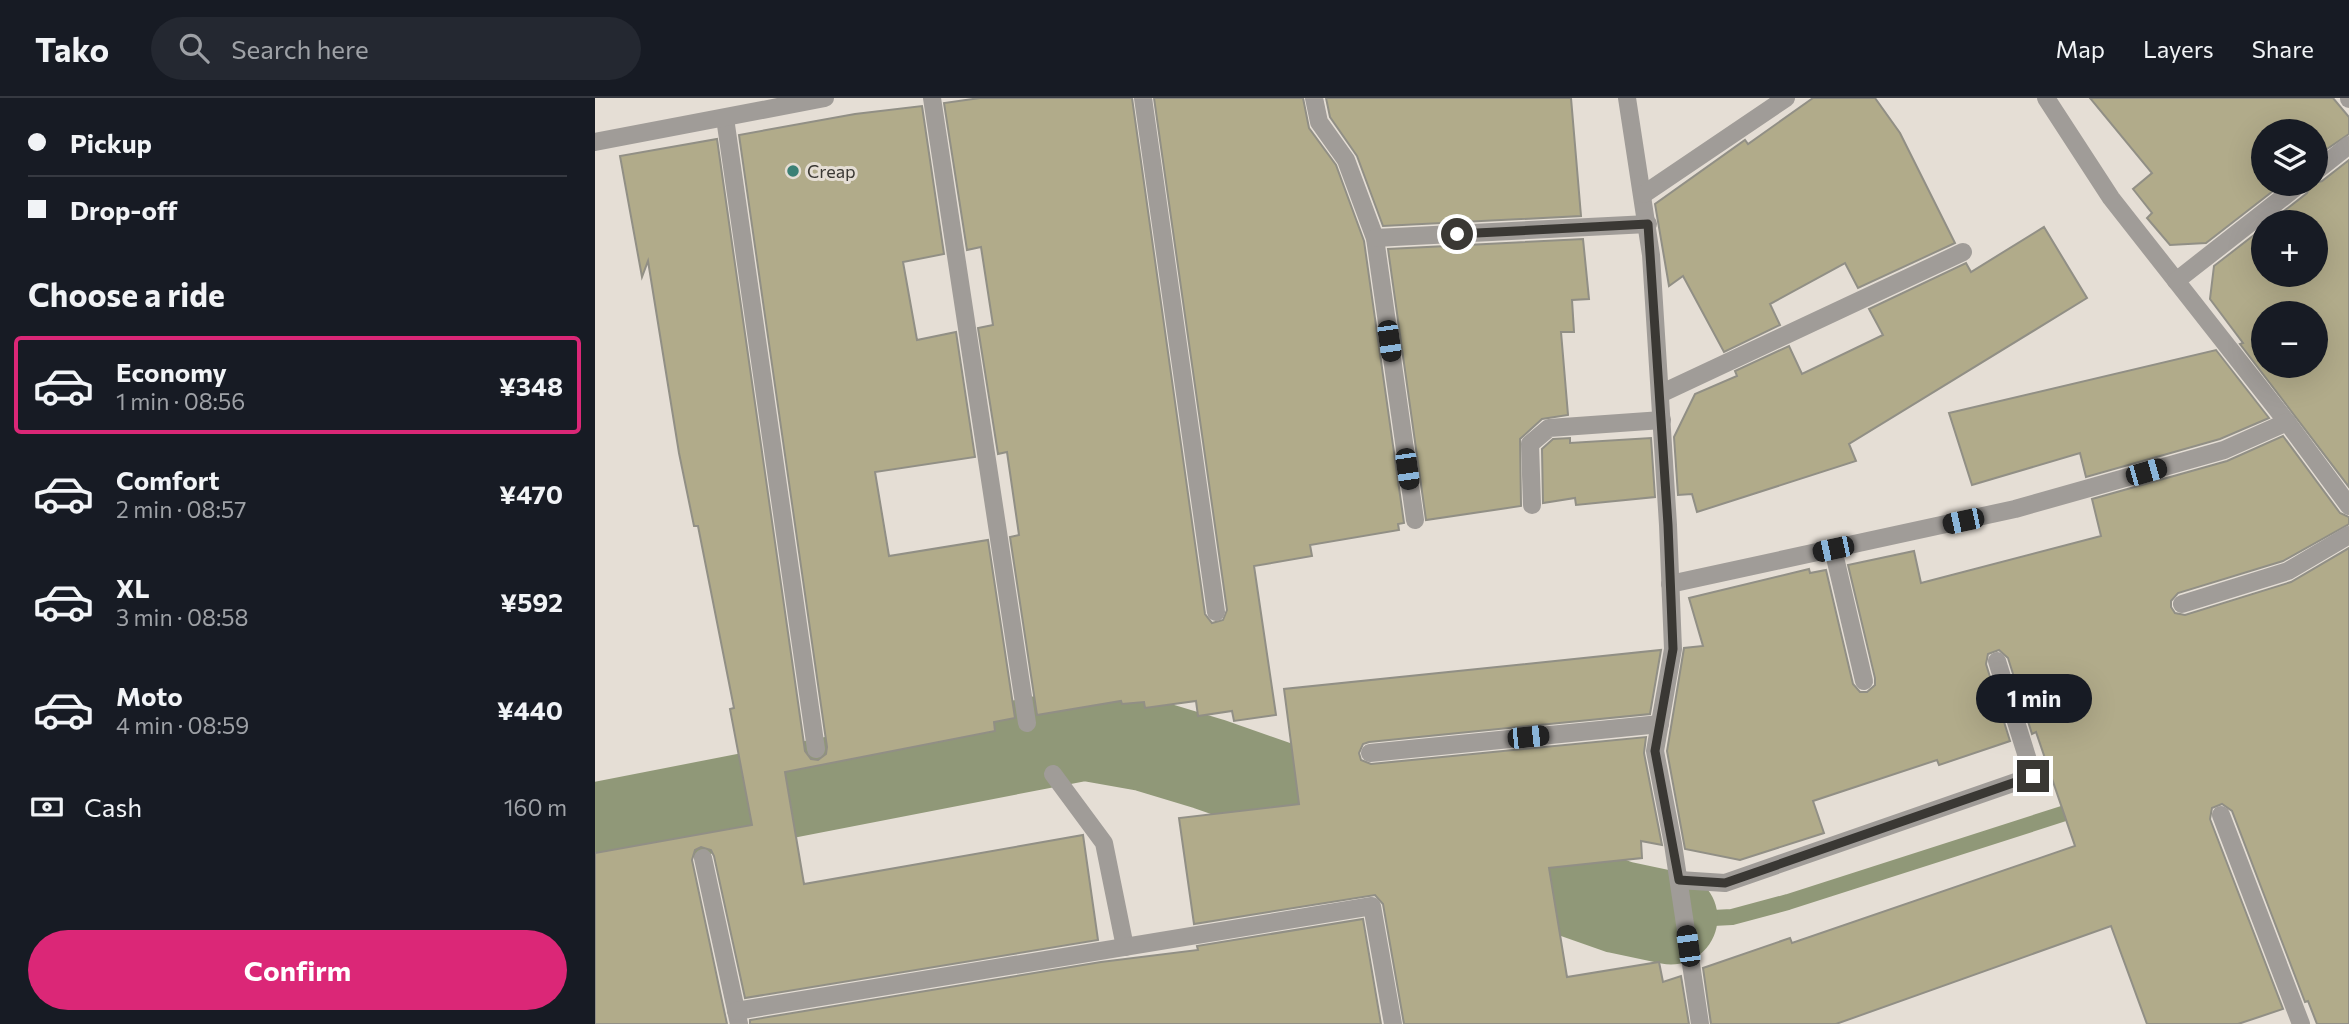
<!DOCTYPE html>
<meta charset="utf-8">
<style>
body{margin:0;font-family:Commissioner,sans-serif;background:#242831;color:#f1f3f6;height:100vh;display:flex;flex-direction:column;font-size:26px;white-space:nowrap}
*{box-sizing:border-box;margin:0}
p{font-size:23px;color:#9ea1a6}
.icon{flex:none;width:38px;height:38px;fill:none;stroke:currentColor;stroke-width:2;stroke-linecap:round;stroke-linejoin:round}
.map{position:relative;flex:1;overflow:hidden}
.drawer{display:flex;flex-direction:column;background:#171b24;width:595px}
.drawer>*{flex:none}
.hud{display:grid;align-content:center;height:154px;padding:0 28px;background:#171b24}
.controls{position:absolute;left:1656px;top:21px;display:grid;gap:14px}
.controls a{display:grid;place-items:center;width:77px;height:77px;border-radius:50%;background:#171b24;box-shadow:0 7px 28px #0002;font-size:35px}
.end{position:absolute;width:32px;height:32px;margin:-16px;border:9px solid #3a3834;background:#fff;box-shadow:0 0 0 4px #fff}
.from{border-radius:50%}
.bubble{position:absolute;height:49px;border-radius:24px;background:#171b24;box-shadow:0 7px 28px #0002;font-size:23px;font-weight:700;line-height:49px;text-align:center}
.car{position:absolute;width:21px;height:42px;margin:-21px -10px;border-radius:9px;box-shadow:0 0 5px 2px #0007;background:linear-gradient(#222 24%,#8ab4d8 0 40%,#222 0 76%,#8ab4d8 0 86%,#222 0)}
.hud b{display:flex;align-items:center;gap:24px;height:66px;font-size:26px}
.hud b+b{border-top:2px solid #363941}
.hud i{width:18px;height:18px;background:#f1f3f6}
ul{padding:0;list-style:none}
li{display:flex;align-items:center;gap:21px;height:98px;margin:0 14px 10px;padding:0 14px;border:4px solid transparent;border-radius:7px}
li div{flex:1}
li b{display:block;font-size:26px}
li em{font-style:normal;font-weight:700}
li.current{border-color:#db2777}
li>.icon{width:63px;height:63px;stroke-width:1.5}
h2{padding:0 28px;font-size:32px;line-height:84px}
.pay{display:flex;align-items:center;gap:18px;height:77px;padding:0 28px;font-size:26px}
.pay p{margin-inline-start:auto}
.primary-button{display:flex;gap:14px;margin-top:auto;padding:14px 28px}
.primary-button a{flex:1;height:80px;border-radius:42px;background:#db2777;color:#fff;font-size:28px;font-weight:700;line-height:80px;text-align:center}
header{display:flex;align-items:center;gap:42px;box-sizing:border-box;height:98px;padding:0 35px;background:#171b24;border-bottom:2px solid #363941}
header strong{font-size:33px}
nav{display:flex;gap:38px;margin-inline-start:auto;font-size:24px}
.search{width:490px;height:63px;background:#242831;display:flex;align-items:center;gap:18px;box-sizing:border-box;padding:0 24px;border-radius:38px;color:#9ea1a6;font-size:26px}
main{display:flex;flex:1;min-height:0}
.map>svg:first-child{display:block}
</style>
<header>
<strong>Tako</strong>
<div class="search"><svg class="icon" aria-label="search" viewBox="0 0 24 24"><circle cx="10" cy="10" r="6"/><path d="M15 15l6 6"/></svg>Search here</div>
<nav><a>Map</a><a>Layers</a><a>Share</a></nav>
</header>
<main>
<section class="drawer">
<div class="hud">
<b><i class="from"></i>Pickup</b>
<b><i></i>Drop-off</b>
</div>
<h2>Choose a ride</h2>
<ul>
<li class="current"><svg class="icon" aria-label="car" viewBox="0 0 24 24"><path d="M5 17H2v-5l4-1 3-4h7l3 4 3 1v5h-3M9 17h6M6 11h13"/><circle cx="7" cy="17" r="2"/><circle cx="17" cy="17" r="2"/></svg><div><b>Economy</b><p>1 min · 08:56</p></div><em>¥348</em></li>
<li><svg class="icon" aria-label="car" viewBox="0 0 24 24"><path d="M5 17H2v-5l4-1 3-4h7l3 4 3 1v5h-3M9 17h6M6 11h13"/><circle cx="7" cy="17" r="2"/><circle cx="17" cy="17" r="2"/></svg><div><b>Comfort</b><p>2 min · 08:57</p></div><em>¥470</em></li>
<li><svg class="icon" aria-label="car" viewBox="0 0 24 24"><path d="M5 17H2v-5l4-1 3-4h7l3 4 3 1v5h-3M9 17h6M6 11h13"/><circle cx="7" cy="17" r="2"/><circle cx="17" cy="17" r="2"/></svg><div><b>XL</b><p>3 min · 08:58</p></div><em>¥592</em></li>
<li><svg class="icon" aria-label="car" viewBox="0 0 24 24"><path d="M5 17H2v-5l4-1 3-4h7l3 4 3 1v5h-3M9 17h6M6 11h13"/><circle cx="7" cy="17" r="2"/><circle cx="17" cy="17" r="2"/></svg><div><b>Moto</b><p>4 min · 08:59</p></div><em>¥440</em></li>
</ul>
<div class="pay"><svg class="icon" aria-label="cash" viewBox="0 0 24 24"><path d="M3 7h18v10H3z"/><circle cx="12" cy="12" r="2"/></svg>Cash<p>160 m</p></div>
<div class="primary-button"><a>Confirm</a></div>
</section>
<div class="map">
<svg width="1754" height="926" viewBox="0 0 1754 926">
<rect width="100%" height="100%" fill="#e5ded5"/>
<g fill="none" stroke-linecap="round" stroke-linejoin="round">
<path stroke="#909878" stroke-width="16" d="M1099 821 1137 819 1193 804 1489 709"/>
<path stroke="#909878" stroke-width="93" d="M0 731 489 636 551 647 614 666 1024 809 1076 820"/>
</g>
<g fill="#b1ab8a" stroke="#918f85" stroke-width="2" fill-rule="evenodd">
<path d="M385 0H537L610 516 617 525 628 522 632 512 559 0H708L714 30 741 67 769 143 809 425 803 426 804 432 715 447 717 458 659 468 681 617 639 623 637 613 603 618 601 603 550 610 549 604 527 606 526 603 442 617 415 439 424 437 412 354 403 356 383 230 398 227 386 149 372 152 349 5Z"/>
<path d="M731 0H976L986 118 788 128 762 58 735 19Z"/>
<path d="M1218 0H1280L1305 35 1360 145 1263 190 1250 165 1175 206 1185 227 1129 254 1088 178 1074 188 1060 106 1150 42 1153 46Z"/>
<path d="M1495 0H1738L1754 19V36L1720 59V33H1668V86H1687L1611 145 1575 147 1552 120 1557 115 1538 91 1557 75Z"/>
<path d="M327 8 349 156 308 164 322 242 361 234 380 359 280 374 294 458 393 442 420 620 399 624 400 633 190 674 209 786 488 737 503 842 150 900 119 758 116 752 106 749 100 752 97 762 132 926H0V755L157 727 135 611 139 610 103 428H99L84 355 53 163 47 179 25 58 122 41 210 653 216 661 223 662 231 656 232 649 144 37 260 16Z"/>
<path d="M1754 62V389L1645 246 1648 245 1615 201 1619 168 1668 130V177H1720V124H1675L1712 95 1716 86 1727 83ZM1668 215H1720V268H1668Z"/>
<path d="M1449 129 1492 200 1254 346 1261 363 1102 414 1097 396 1083 397 1079 339 1100 296 1142 278 1140 273 1194 248 1207 276 1288 237 1274 211 1371 165 1376 174Z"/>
<path d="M988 141 994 201 977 202 979 234H966L973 317 947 321 925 341 926 408 831 422 793 151Z"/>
<path d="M1621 252 1674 320 1625 341 1491 379 1485 355 1377 387 1354 315Z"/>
<path d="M1688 338 1745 415 1754 419V426L1688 463 1583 495 1576 503V509L1580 515 1590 517 1696 484 1754 450V926H1722L1713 903 1710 904 1637 713 1627 706 1617 710 1615 721 1688 911 1643 926H1552L1516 828 1241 926H1116L1108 870 1195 840 1197 845 1480 748 1441 634 1437 636 1413 560 1404 552 1393 556 1391 566 1415 643 1344 667 1342 662 1218 703 1229 735 1145 762 1090 751 1072 653 1089 550 1108 548 1094 500 1214 471 1215 475 1231 472 1258 586 1265 594H1272L1280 587V580L1253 467 1319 453 1326 485 1506 438 1497 401 1632 363Z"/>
<path d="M975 340V345L1056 340 1060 399 981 407 980 400 948 405 947 351 958 341Z"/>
<path d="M1066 552 1055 616 774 644 768 646 764 655 766 662 776 666 1051 639 1049 655 1067 747 1046 743 1047 760 954 770 972 879 1064 864 1068 884 1086 878 1094 926H809L788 806 780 797 599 826 584 720 704 706 689 591Z"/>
<path d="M768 821 786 926H155V922L506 864 603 852 602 848Z"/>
</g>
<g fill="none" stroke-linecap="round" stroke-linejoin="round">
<g stroke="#a09c98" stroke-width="18">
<path d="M937 407 935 346 954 330 1067 322"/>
<path d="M1238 451 1269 583"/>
<path d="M1587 506 1693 473 1754 437"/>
<path d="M775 655 1065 626"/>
<path d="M458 676 509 745 530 849"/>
<path d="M1084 782 1130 785 1438 678 1402 563"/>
</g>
<g stroke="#a09c98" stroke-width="18">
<path d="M337 0 432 625"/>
<path d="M548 0 621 514"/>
<path d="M719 0 724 24 751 62 780 140 820 422"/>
<path d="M1032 0 1056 157 1073 427 1078 551 1060 653 1078 746 1105 926"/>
<path d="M1451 0 1516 100 1692 324 1754 408"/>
<path d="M1754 0V1"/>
<path d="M130 20 221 651"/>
<path d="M0 44 230 0"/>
<path d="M1720 74 1754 47"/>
<path d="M1049 96 1191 0"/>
<path d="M780 140 1053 126"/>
<path d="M1581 183 1705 86"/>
<path d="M1065 296 1368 154"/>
<path d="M1075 486 1420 411 1629 352 1692 324"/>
<path d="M1626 717 1706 926"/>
<path d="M108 760 144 926"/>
<path d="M141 913 777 808 798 926"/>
</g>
</g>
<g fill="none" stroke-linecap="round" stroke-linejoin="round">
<path stroke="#3a3834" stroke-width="9" d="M862 136 1053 126 1073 427 1078 551 1060 653 1084 782 1130 785 1438 678"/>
</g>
<circle fill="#3b8075" stroke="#e5ded5" stroke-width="2.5" cx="198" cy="73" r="7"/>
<g text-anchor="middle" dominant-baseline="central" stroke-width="6" stroke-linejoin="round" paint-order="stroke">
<g font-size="18" fill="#3a3834" stroke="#e5ded5" text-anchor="start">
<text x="212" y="73">Creap</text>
</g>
</g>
</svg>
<div class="controls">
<a><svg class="icon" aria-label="layers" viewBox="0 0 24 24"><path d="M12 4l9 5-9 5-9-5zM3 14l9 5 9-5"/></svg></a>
<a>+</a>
<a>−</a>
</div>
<i class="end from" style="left:862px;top:136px"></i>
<i class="end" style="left:1438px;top:678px"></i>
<div class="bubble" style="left:1381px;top:576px;width:116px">1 min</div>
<i class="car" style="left:794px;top:243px;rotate:172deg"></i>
<i class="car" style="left:812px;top:371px;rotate:172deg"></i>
<i class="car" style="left:1551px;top:374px;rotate:74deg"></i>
<i class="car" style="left:1368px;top:423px;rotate:258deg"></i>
<i class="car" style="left:1238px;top:451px;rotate:258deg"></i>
<i class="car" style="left:933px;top:639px;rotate:84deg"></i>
<i class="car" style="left:1093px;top:848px;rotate:352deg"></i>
</div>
</main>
